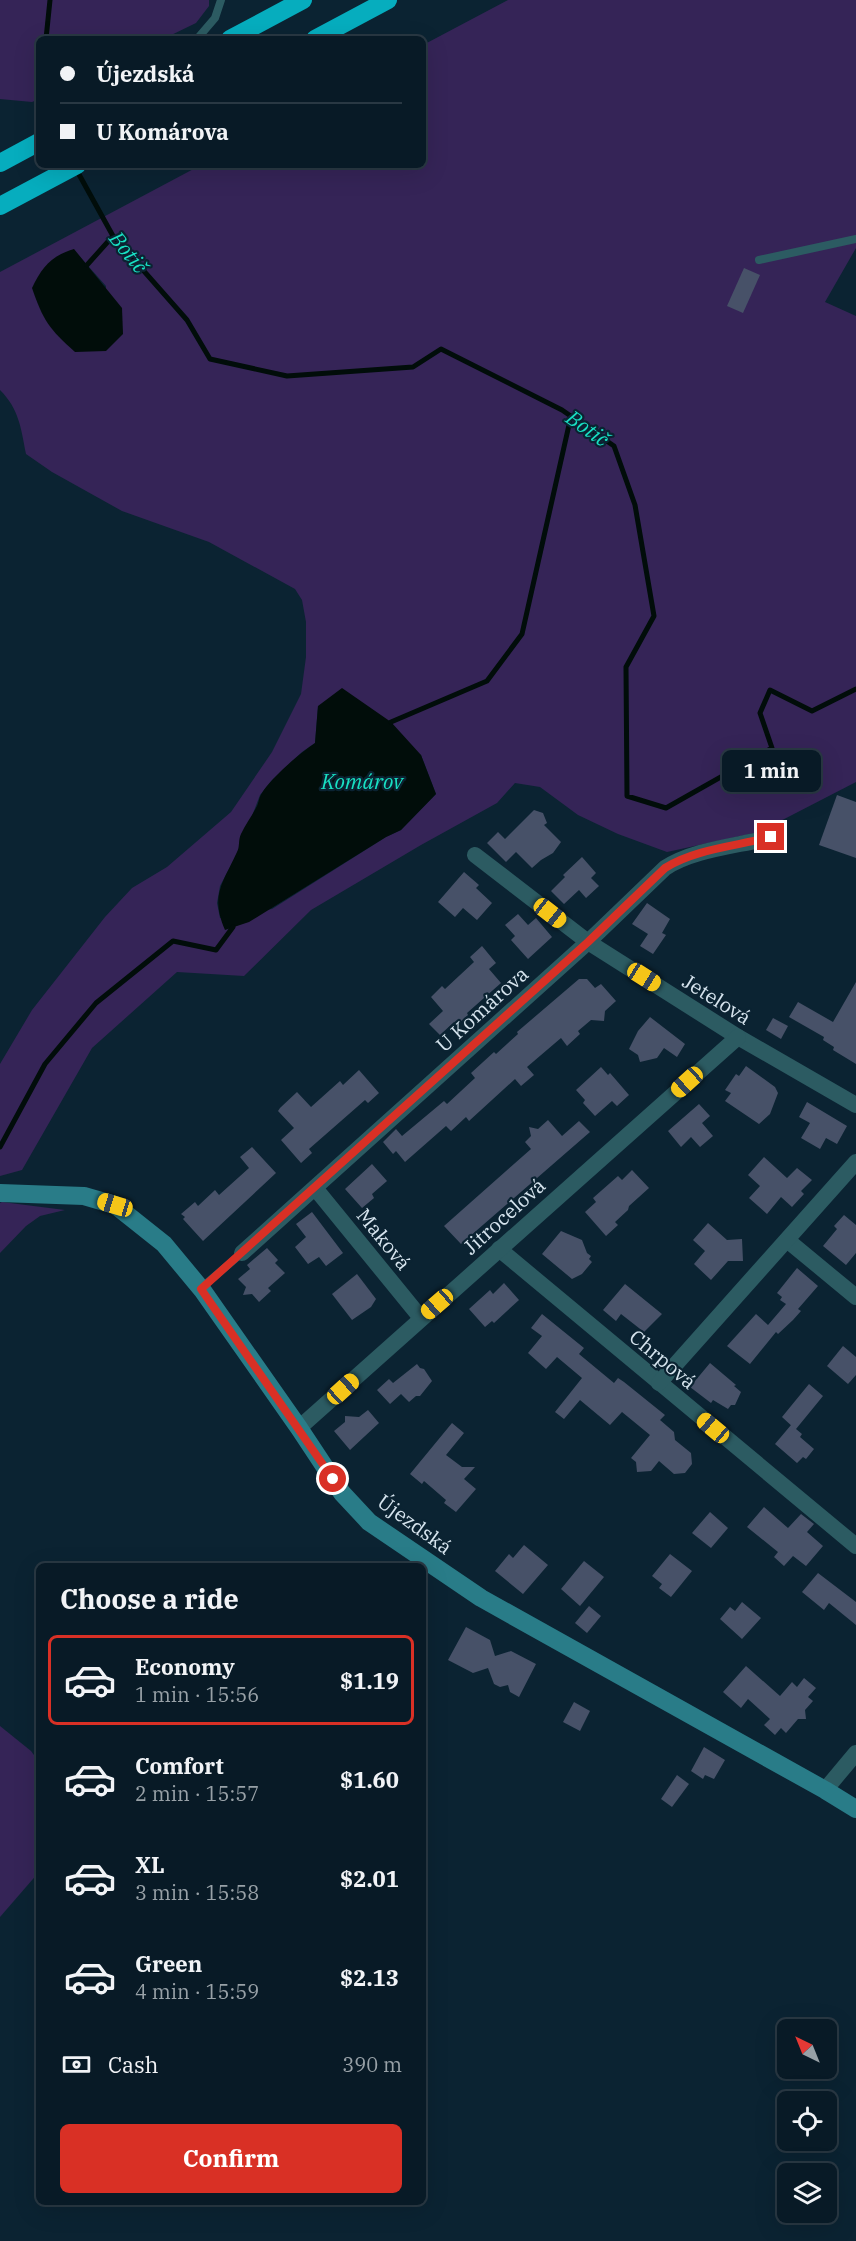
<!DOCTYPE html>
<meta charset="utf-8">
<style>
body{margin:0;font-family:"IBM Plex Serif",serif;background:#162732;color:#f1f3f6;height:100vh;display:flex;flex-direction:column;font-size:22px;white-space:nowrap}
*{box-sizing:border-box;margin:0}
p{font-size:20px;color:#98a1a7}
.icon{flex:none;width:33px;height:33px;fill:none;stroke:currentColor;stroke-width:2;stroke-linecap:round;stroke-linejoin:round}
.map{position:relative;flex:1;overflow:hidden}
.details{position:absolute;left:36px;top:1563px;width:390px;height:642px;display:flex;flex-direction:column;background:#081a26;border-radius:9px;box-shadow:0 6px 24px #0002,0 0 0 2px #293843}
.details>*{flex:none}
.banner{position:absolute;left:36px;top:36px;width:390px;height:132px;border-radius:9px;box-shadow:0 6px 24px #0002,0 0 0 2px #293843;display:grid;align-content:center;height:132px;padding:0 24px;background:#081a26}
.needle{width:39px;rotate:317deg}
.fabs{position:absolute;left:777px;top:2019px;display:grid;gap:12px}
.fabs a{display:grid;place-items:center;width:60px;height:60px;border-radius:9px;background:#081a26;box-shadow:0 6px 24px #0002,0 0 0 2px #293843;font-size:30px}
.end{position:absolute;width:27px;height:27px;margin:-14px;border:8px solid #d93025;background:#fff;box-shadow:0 0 0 3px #fff}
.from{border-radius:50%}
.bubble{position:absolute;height:42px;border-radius:9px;background:#081a26;box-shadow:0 6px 24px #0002,0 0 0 2px #293843;font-size:20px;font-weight:800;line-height:42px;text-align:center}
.car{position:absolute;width:18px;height:36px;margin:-18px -9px;border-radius:8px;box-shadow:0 0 4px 2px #0007;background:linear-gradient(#f5c518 24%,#345 0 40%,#f5c518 0 76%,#345 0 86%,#f5c518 0)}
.banner b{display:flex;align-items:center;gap:21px;height:57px;font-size:22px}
.banner b+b{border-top:2px solid #293843}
.banner i{width:15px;height:15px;background:#f1f3f6}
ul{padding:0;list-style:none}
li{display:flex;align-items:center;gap:18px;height:90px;margin:0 12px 9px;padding:0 12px;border:3px solid transparent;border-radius:9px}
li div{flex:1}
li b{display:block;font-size:22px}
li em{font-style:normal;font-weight:800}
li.current{border-color:#d93025}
li>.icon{width:54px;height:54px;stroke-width:1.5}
h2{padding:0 24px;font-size:27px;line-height:72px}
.pay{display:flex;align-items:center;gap:15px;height:66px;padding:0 24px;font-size:22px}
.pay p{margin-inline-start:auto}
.cta{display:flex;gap:12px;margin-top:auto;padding:12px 24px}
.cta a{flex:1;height:69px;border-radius:9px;background:#d93025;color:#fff;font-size:24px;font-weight:800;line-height:69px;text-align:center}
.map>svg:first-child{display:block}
</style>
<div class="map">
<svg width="856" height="2241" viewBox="0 0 856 2241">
<rect width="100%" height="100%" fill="#0b2332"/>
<g fill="#352457" fill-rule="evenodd">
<path d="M0 0H209V6L196 23 163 39H39V99L32 102 0 99Z"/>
<path d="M508 0H856V248L825 302 856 316V782L759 832 667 852 618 834 578 815 540 787 515 783 497 803 421 845 311 910 244 976 177 972 92 1048 22 1170 0 1176V1064L32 1010 105 917 132 888 167 867 231 812 272 752 301 694 306 657V622L302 600 295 589 209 542 122 511 52 472 26 454C21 428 19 409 0 390V272L201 165H423V45ZM73 249 106 286V351ZM318 706 421 755 436 794 401 830 386 837 272 909 220 918 217 903 220 886 239 850 260 795 272 780 302 752 315 743Z"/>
<path d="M2 1202 65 1210 40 1216 26 1226 0 1253V1203Z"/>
<path d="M0 1726 31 1751 39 1762V1872L0 1917Z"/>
</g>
<g fill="#010d0a">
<path d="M74 249 122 308 123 334 106 351 75 352C49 329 43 320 32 288 42 267 51 256 74 249Z"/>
<path d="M342 688 391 722 421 755 436 794 401 830 386 837 249 922 225 930C210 895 223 883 237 852 240 847 238 840 241 834 245 825 252 816 257 806 259 802 259 797 262 793 271 778 300 753 315 743L318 706Z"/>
</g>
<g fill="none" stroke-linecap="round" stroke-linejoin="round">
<g stroke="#010d0a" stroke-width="5">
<path d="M46 39 50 0"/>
<path d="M39 91V100"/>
<path d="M76 169 113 236 187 320 210 359 287 376 413 367 441 349 562 410 614 446 635 505 654 616 626 667 627 796 666 808 772 748 760 713 770 690 812 711 856 689"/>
<path d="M87 265 113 236"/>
<path d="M391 722 487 681 522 634 571 416"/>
<path d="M0 1147 45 1064 96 1003 173 941 216 950 233 927"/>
</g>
</g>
<g fill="#475168">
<path d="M744 268 760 275 743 313 727 306Z"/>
<path d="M837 795 856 802V858L819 845Z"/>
<path d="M534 810 543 813 547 823 544 825 561 842 553 853 541 860 532 868 516 852 506 862 487 843 498 832 505 839Z"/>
<path d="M582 857 596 873 591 878 599 886 586 898 579 890 564 904 551 891 565 877 563 875Z"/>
<path d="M464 872 479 885 476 888 492 903 477 920 463 908 455 917 438 902Z"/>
<path d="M647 903 670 919 662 933 666 935 653 954 640 946 648 934 632 924Z"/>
<path d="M518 914 528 925 536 918 552 937 528 959 511 940 515 936 505 925Z"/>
<path d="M482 946 496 963 489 969 501 983 467 1013 468 1015 457 1025 454 1022 440 1035 429 1024 443 1011 431 997 442 986 445 989 474 962 470 957Z"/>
<path d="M579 979H587L595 988 601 984 616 1001 605 1011 604 1021 591 1020 578 1031 580 1034 567 1046 561 1038 527 1067 534 1075 521 1086 515 1079 469 1121 466 1117 451 1131 446 1126 405 1162 396 1151 393 1154 383 1142 396 1129 402 1136 444 1101 447 1104 475 1078 471 1073 494 1052 496 1054 518 1034 517 1032Z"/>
<path d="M856 982V1064L833 1050 834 1047 823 1040 824 1037 789 1017 798 1002 833 1022Z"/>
<path d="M650 1017 685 1044 677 1057 664 1048 657 1058 640 1062 638 1055 629 1049 638 1031Z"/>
<path d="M773 1018 788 1026 781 1039 766 1030Z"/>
<path d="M746 1066 775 1087 778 1093 770 1114 759 1124 725 1101 731 1093 725 1090 736 1074 739 1076Z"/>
<path d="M601 1067 608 1075 610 1073 629 1095 617 1106 612 1101 595 1116 583 1103 585 1100 576 1090Z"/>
<path d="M359 1070 379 1093 368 1103 365 1100 309 1149 312 1153 301 1163 281 1140 294 1128 278 1111 280 1108 297 1092 311 1107 340 1081 343 1085Z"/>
<path d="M807 1102 847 1126 837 1144 826 1138 820 1149 801 1138 810 1123 799 1117Z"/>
<path d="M699 1104 710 1116 702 1123 713 1136 700 1147 691 1137 681 1147 668 1131Z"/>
<path d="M548 1120 562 1136 579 1121 590 1132 461 1244 444 1226 531 1149 525 1142 531 1136 529 1127 538 1129Z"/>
<path d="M252 1147 276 1173 203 1241 183 1219 185 1217 181 1214 195 1202 198 1206 215 1190 219 1195 249 1168 240 1157Z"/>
<path d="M764 1157 787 1178 797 1168 812 1180 801 1191 804 1194 792 1207 781 1197 767 1214 749 1198 760 1186 748 1175Z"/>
<path d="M372 1164 387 1181 372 1194 374 1198 362 1208 345 1189Z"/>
<path d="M632 1170 649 1188 629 1206 628 1210 615 1222 618 1225 606 1236 585 1212 596 1202 593 1198 618 1176 622 1180Z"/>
<path d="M312 1212 343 1253 326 1266 319 1257 308 1264 295 1247 306 1237 296 1224Z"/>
<path d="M844 1215 856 1225V1253L846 1265 823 1246 837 1229 834 1226Z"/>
<path d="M708 1223 727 1240 742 1239 743 1261H728L711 1280 694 1264 705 1251 693 1240Z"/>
<path d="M561 1231 582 1240 587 1253 591 1256 589 1259 592 1262 582 1274 572 1279 542 1254Z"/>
<path d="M267 1248 278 1260 275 1263 285 1273 268 1288 271 1291 259 1302 252 1294 243 1295 246 1287 238 1279 250 1269 247 1265Z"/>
<path d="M797 1268 818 1286 798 1309 801 1311 793 1320 778 1334 776 1332 750 1364 727 1346 756 1314 768 1325 786 1304 780 1300 782 1297 777 1293Z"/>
<path d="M357 1274 376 1299 371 1307 352 1320 332 1294Z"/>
<path d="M504 1283 519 1300 494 1323 492 1321 485 1327 469 1309 490 1290 493 1294Z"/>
<path d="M625 1284 662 1314 644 1332 621 1314 616 1321 603 1310Z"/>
<path d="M542 1314 584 1348 579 1354 614 1383 618 1378 624 1382 665 1415 660 1420 674 1432 675 1440 691 1453 692 1464 685 1473 674 1474 659 1461 651 1471 637 1472 636 1462 631 1458 650 1435 622 1412 610 1425 580 1400 564 1419 555 1412 582 1378 557 1357 546 1369 528 1353 542 1336 531 1328Z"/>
<path d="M843 1346 856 1357V1375L848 1384 827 1366Z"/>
<path d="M710 1363 736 1385 734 1386 741 1392 735 1405H731L728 1409 713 1400 711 1403 690 1387Z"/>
<path d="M417 1364 420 1368 424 1369 432 1381 420 1396H416L409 1402 401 1394 390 1404 377 1390 389 1379 393 1383Z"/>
<path d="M809 1384 823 1396 796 1429 802 1434 800 1437 814 1449 806 1459 803 1457 797 1463 775 1444 791 1425 794 1428 782 1417Z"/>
<path d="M368 1410 379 1423 350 1450 334 1431 345 1422V1416L359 1417Z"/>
<path d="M452 1423 464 1433 446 1455 462 1467H475L464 1479 476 1489 456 1512 444 1503 446 1500 424 1481 422 1484 410 1474Z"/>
<path d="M764 1507 788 1528 801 1514 814 1524 807 1532 823 1546 806 1566 793 1556 784 1566 774 1557 778 1552 747 1527Z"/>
<path d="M710 1512 728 1528 711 1548 692 1533Z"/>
<path d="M524 1545 548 1565 523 1594 495 1571 509 1554 513 1558Z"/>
<path d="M670 1554 692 1571 671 1597 659 1588 662 1584 652 1576Z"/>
<path d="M584 1561 604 1577 580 1606 561 1589Z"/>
<path d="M818 1573 856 1602V1625L829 1603 824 1610 802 1592Z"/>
<path d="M742 1602 761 1618 742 1639 720 1619 730 1607 735 1611Z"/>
<path d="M589 1606 601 1616 587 1633 575 1623Z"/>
<path d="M466 1627 490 1640 495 1656 511 1651 536 1664 519 1697 510 1692 508 1685 500 1687 494 1684 488 1668 473 1673 448 1660Z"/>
<path d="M746 1666 780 1696 792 1682 797 1687 804 1678 816 1688 808 1697 813 1701 805 1710 806 1719H798L786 1733 781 1728 775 1735 764 1725 770 1719 748 1699 741 1708 723 1692Z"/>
<path d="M574 1702 590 1711 580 1731 563 1722Z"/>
<path d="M704 1747 725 1760 714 1779 705 1775 703 1779 691 1771Z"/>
<path d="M677 1775 689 1784 672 1807 661 1799Z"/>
</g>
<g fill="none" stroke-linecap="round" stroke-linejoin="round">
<g stroke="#2c5b62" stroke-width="8">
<path d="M197 39 215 18 221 0"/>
<path d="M759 260 856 239"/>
<path d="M201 1288 242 1253"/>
</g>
<g stroke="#2c5b62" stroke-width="16">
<path d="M475 855 588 942 738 1037 856 1105"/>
<path d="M315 1188 421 1318"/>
<path d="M787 1240 856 1297"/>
<path d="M499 1249 856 1546"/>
<path d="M242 1253 588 942 665 868C694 849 738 846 772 837"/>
<path d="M659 1383 856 1162"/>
<path d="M299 1428 738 1037"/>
<path d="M825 1790 856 1753"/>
</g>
<path stroke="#297c88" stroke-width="18" d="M0 1193 84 1196 115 1205 164 1244 203 1291 299 1428 342 1493 369 1522 481 1598 825 1790 856 1809"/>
<g stroke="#06adbe" stroke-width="18">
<path d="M230 39 303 0"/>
<path d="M315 39 388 0"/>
<path d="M0 163 39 142"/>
<path d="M0 206 77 165"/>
</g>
</g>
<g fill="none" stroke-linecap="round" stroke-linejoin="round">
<path stroke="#d93025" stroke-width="8" d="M333 1479 201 1289 588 942 665 868C695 849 737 846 771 837"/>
</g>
<g text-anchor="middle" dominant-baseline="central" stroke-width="4.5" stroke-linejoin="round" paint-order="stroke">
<g font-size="20" fill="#d6e4ee" stroke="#0b2332">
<text transform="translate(717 999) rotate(32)">Jetelová</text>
<text transform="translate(482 1009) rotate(-42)">U Komárova</text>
<text transform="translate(504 1216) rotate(-42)">Jitrocelová</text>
<text transform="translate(384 1239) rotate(51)">Maková</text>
<text transform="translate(663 1359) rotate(40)">Chrpová</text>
<text transform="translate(415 1524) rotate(36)">Újezdská</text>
</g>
<g font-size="21" font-style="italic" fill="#18e0c3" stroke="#0b2332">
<text transform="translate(129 252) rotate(51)">Botič</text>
<text transform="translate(588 428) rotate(35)">Botič</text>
<text x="362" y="781">Komárov</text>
</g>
</g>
</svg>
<div class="fabs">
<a><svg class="needle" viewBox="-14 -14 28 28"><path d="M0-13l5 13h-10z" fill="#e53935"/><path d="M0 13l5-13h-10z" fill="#98a1a7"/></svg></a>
<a><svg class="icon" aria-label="locate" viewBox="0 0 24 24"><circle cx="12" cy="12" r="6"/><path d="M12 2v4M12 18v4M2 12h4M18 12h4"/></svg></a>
<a><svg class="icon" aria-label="layers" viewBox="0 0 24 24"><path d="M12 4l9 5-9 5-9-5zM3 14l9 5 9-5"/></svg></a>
</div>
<i class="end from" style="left:333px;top:1479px"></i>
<i class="end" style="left:771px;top:837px"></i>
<div class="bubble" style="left:722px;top:750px;width:99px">1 min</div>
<i class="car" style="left:550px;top:913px;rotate:128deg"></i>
<i class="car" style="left:644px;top:977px;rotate:122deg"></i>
<i class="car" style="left:687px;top:1082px;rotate:228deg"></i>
<i class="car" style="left:115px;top:1205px;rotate:287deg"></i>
<i class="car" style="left:437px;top:1304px;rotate:229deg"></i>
<i class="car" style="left:343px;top:1389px;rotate:48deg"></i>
<i class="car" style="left:713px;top:1428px;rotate:310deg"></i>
<div class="banner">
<b><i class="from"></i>Újezdská</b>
<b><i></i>U Komárova</b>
</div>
<section class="details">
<h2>Choose a ride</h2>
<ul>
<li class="current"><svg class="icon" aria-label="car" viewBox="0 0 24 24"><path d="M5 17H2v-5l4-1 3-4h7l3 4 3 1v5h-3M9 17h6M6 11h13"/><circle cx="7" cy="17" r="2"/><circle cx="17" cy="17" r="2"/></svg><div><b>Economy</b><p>1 min · 15:56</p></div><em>$1.19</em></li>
<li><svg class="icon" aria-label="car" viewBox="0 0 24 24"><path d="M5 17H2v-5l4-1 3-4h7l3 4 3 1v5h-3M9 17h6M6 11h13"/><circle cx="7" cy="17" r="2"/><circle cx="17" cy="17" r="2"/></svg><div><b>Comfort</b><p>2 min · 15:57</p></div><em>$1.60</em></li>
<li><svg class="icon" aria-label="car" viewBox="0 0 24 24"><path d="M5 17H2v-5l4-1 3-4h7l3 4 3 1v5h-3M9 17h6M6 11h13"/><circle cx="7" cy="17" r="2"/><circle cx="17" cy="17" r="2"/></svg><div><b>XL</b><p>3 min · 15:58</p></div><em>$2.01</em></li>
<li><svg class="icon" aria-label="car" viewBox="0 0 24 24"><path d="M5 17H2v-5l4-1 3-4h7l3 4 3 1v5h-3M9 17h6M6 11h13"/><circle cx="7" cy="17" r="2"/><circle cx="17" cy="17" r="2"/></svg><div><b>Green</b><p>4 min · 15:59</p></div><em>$2.13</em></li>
</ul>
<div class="pay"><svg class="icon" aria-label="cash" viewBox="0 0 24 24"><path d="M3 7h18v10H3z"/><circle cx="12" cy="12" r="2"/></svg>Cash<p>390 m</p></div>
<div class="cta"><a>Confirm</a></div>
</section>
</div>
